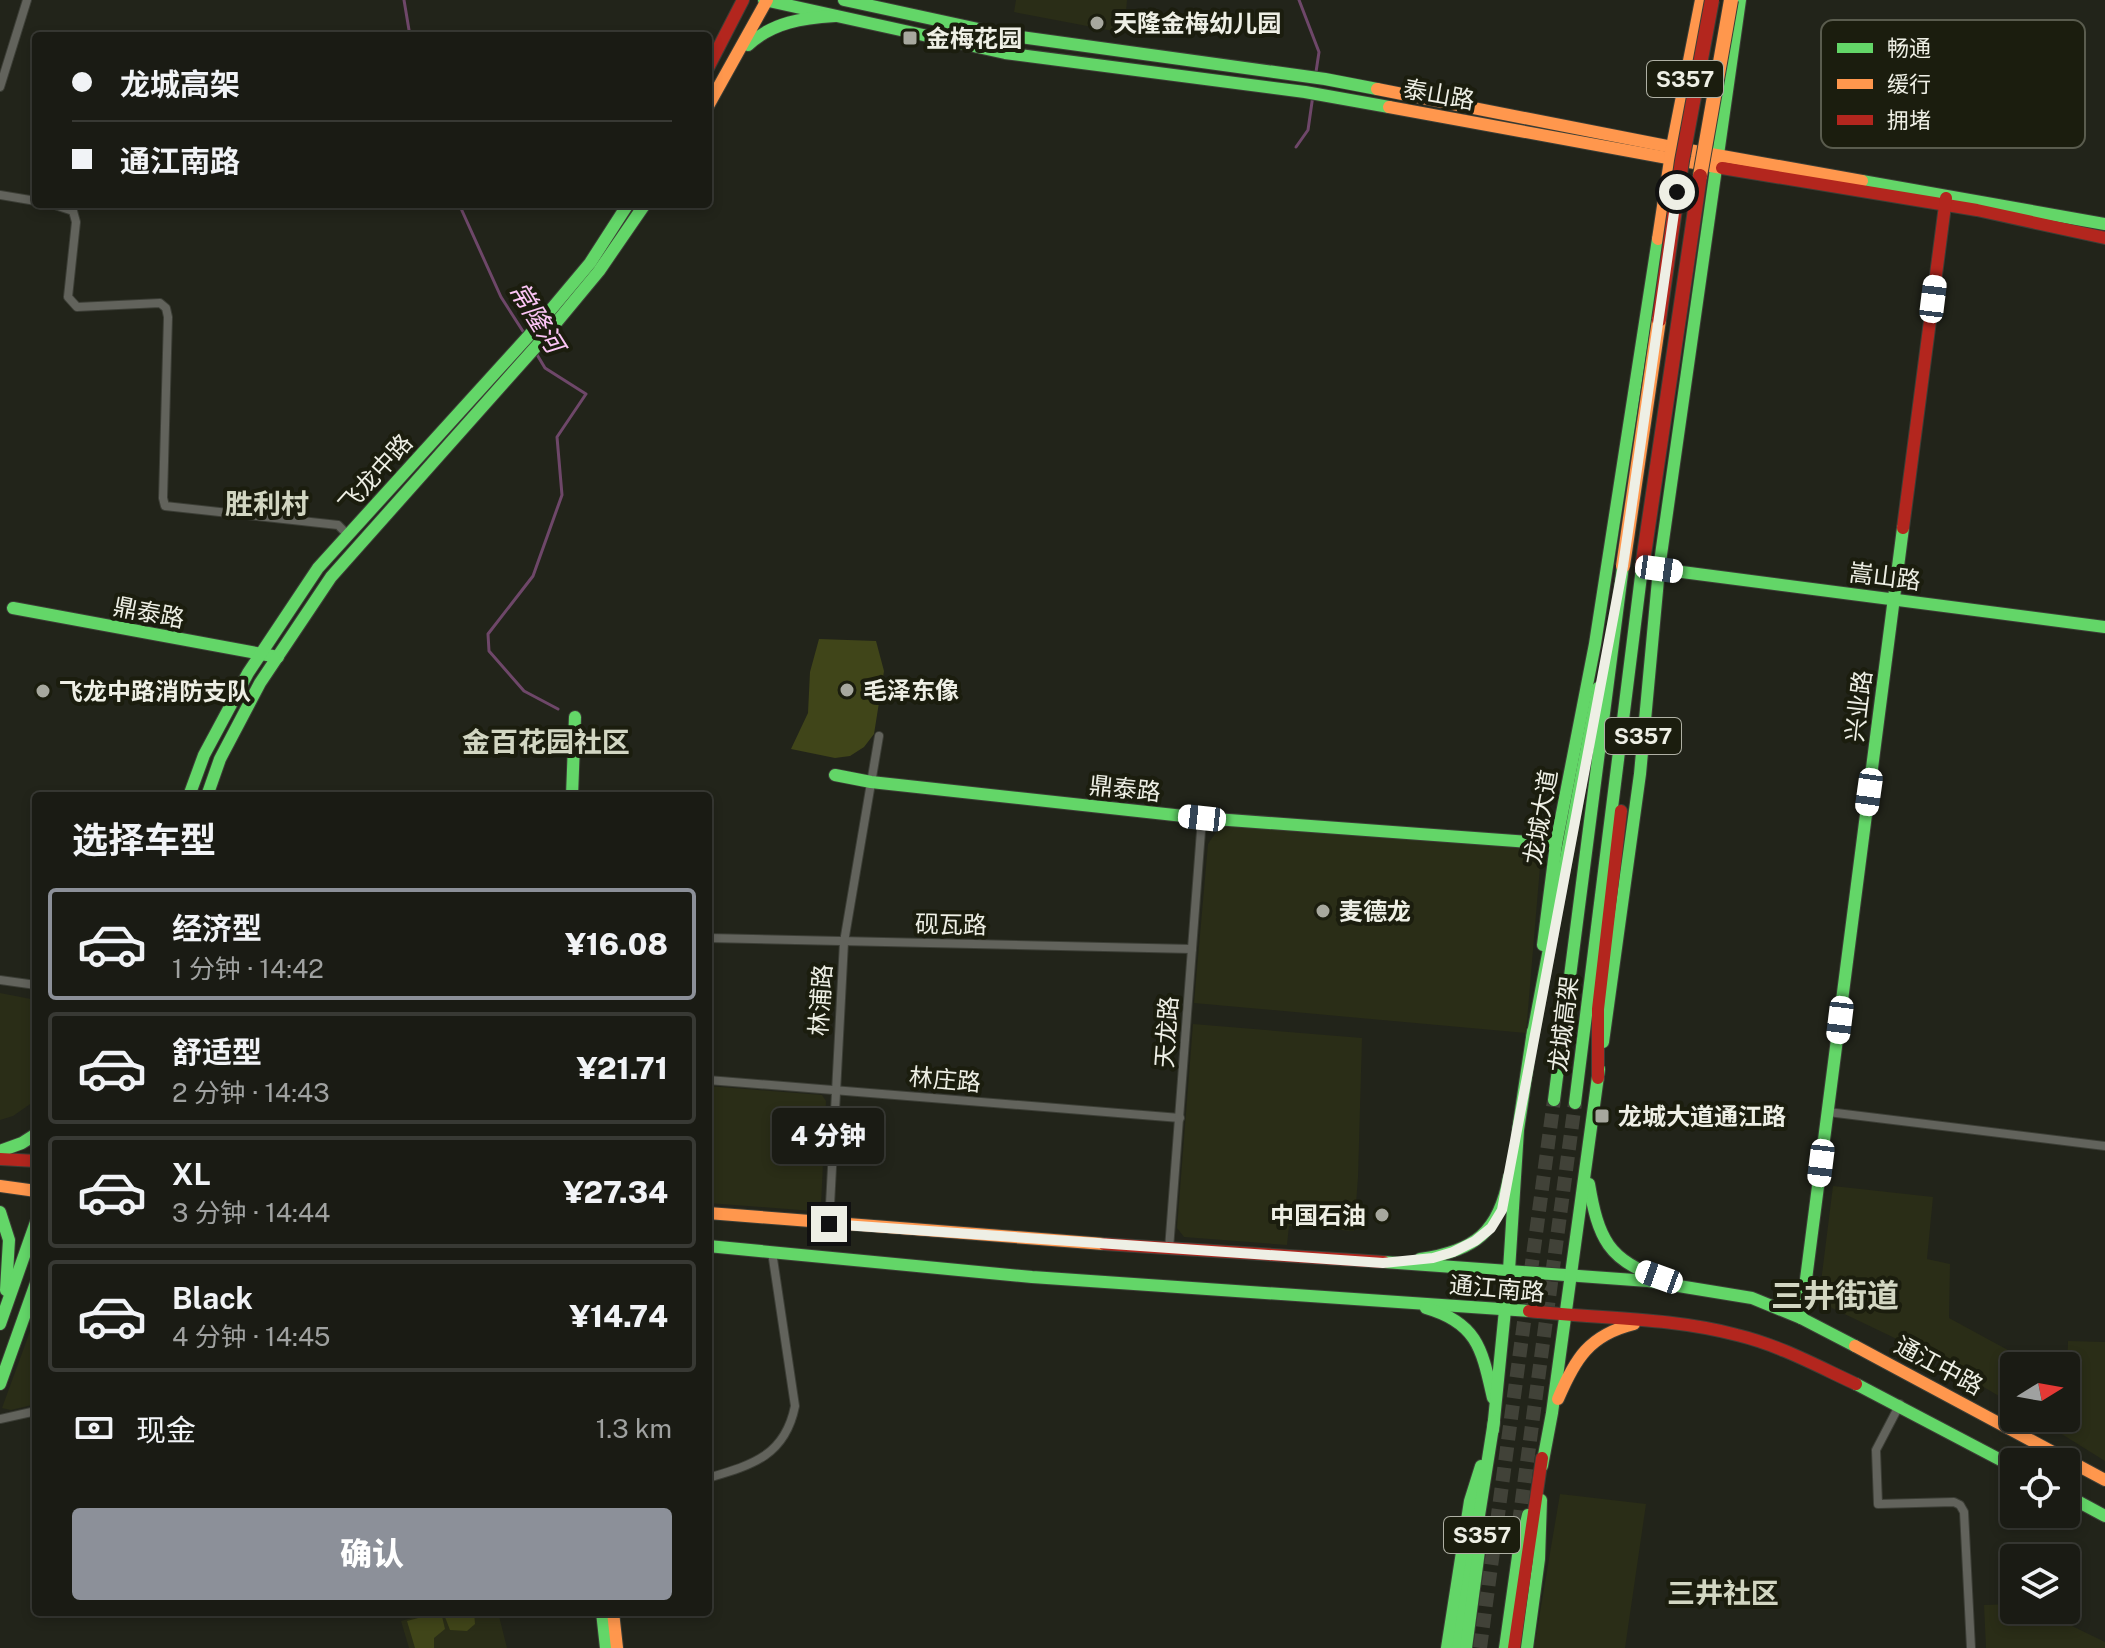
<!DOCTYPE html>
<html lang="zh">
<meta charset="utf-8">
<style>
body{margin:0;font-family:"Public Sans","Noto Sans SC",sans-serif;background:#272822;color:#f1f3f6;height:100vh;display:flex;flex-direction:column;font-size:30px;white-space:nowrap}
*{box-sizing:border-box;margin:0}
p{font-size:26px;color:#9fa1a0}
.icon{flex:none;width:44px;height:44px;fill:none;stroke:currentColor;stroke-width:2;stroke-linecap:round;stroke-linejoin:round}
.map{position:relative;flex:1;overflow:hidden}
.details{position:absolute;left:32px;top:792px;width:680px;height:824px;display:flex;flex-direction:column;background:#1a1b14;border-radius:8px;box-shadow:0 4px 12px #0003,0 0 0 2px #383934}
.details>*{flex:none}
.guide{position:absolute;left:32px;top:32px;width:680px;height:176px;border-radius:8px;box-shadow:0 4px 12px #0003,0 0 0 2px #383934;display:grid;align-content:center;height:176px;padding:0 40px;background:#1a1b14}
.needle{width:52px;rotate:79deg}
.tools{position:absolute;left:2000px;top:1352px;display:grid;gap:16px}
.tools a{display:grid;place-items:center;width:80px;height:80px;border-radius:8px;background:#1a1b14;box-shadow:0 4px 12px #0003,0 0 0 2px #383934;font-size:40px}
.end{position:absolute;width:36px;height:36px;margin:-18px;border:10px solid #eeefe5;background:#111;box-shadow:0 0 0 4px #111}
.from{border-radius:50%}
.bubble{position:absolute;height:56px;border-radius:8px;background:#1a1b14;box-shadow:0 4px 12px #0003,0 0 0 2px #383934;font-size:26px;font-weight:800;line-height:56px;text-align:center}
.car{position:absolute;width:24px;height:48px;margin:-24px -12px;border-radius:10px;box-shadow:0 0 6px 2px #0007;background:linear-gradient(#fff 24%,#345 0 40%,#fff 0 76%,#345 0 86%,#fff 0)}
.guide b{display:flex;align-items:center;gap:28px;height:76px;font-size:30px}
.guide b+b{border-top:2px solid #383934}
.guide i{width:20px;height:20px;background:#f1f3f6}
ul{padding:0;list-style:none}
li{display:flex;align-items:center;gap:24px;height:112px;margin:0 16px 12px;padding:0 24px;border:4px solid #383934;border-radius:8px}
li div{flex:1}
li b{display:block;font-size:30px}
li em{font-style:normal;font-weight:800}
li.selected{border-color:#8c9099}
li>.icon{width:72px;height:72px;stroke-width:1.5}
h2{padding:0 40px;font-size:36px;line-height:96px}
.pay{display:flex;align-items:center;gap:20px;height:88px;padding:0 40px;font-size:30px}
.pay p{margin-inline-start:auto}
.primary-button{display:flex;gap:16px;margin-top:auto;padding:16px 40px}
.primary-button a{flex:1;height:92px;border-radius:8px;background:#8c9099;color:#fff;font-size:32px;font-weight:800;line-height:92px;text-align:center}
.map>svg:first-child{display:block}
</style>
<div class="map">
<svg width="2105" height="1648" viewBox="0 0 2105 1648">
<rect width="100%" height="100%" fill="#22241a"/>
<g fill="#2a2d17">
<path d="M1016 0H1127L1124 33 1014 12Z"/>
<path d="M1230 823 1538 848 1541 855 1526 1033 1194 1003 1208 844 1216 832Z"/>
<path d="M0 993 36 1000V1094L33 1102 13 1116 0 1120Z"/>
<path d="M1193 1024 1362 1038 1358 1177 1354 1231 1289 1226 1287 1245 1184 1237 1177 1228Z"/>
<path d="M708 1086 822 1095 826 1101 821 1205 813 1211 708 1203Z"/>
<path d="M1833 1186 1933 1197 1927 1259 1950 1264 1949 1318 2037 1366H2014V1405L1928 1354 1832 1308 1820 1290Z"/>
<path d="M36 1315V1404L11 1410 2 1408Z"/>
<path d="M2068 1341 2105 1342V1461L2036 1418H2066Z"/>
<path d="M1560 1494 1646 1504 1625 1648H1534Z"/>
<path d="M2014 1604V1610H2039L2105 1642V1648H1986L1984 1605Z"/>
<path d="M432 1612H498L507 1648H409L401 1621Z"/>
</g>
<g fill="#404519">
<path d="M819 639 876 641 884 671 874 734 864 747 850 756 835 758 791 749 808 713 810 672Z"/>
<path d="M441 1612 445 1629 434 1638V1648H415L407 1621Z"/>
<path d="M457 1612H474L475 1624 467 1631 450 1630 445 1617Z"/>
</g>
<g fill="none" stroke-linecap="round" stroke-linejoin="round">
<g stroke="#6e4769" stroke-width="3">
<path d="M404 0 410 36"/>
<path d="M1299 0 1319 52 1316 72"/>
<path d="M1296 147 1308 130 1313 95"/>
<path d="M459 204 501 297 526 336"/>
<path d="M536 353 545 368 586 394 557 437 562 495 533 576 488 634 489 651 524 691 558 709"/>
</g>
<g stroke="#414238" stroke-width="14" stroke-dasharray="14 7" stroke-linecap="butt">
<path d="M1516 1545 1575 1103"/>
<path d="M1480 1648 1554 1100"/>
</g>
<g stroke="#3c3e36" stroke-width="10">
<g id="street">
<path d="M0 87 27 0"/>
<path d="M0 195 36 201"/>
<path d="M52 204 73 211 76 222 68 297 77 307 160 303 166 308 168 317 163 498 165 506 338 525 348 535"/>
<path d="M708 938 1192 949"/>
<path d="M0 980 36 985"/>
<path d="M708 1080 1180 1118"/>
<path d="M1828 1112 2105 1146"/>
<path d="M829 1224 844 942 879 736"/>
<path d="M1169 1249 1202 818"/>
<path d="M1900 1404 1876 1450 1878 1504 1954 1502 1960 1505 1964 1512 1971 1648"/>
<path d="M0 1419 36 1411"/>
<path d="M708 1478C752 1465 785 1456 795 1406L772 1252"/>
</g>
</g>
<g stroke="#3c3e36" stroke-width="14">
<g id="fast">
<path d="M764 0 1005 53 1305 92 1389 107"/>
<path d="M844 0 1006 35 1325 79 1377 89"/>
<path d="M748 45C773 22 803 18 835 16"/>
<path d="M1862 181 2105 224"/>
<path d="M1659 569 2105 627"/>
<path d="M13 608 278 657"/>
<path d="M835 775 871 782 1202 818 1556 844"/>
<path d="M189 796 204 755 248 673 318 568 533 331 590 263 628 204"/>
<path d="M207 796 220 759 260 683 331 577 541 341 599 271 645 204"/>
<path d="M572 796 575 717"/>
<path d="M1543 945 1556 844 1595 644 1658 239"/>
<path d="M1532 1039 1598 688"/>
<path d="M1603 1042 1640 774 1659 569 1740 0"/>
<path d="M1554 1100 1623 566"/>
<path d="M1575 1103 1642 568"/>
<path d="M0 1151 22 1143 36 1134"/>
<path d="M1589 1184C1598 1237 1608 1262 1662 1278"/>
<path d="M0 1212 9 1240 6 1290"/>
<path d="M708 1246 1032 1277 1529 1311"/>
<path d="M1420 1259C1475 1251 1499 1232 1509 1177"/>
<path d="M1384 1262 1648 1281 1752 1298 1801 1318 1855 1346"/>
<path d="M1426 1308C1478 1323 1482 1350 1493 1398"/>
<path d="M1801 1318 1903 528"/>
<path d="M0 1324 36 1222"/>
<path d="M0 1384 36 1283"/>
<path d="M1856 1384 2014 1467"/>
<path d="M1493 1430 1509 1270 1518 1130 1533 1031"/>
<path d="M1542 1466 1552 1413 1599 1069"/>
<path d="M2066 1495 2105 1516"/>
<path d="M602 1612 606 1648"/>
<path d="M1447 1648 1470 1501 1481 1466"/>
<path d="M1458 1648 1494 1421"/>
<path d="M1466 1648 1481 1536"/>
<path d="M1505 1648 1518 1556 1528 1515"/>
<path d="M1527 1648 1539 1559 1541 1500"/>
</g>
</g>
<g stroke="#3c3e36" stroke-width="14">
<g id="slow">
<path d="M1377 89 1672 147 1862 181"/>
<path d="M708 106 767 0"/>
<path d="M1389 107 1722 168"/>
<path d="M1658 239 1672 147 1701 0"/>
<path d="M0 1186 36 1191"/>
<path d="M708 1213 1104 1244"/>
<path d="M1855 1346 2105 1480"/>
<path d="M1558 1399C1575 1359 1589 1335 1634 1324"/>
<path d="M613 1612 617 1648"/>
</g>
</g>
<g stroke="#3c3e36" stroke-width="14">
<g id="jam">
<path d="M708 68 743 0"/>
<path d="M1722 168 1977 210 2105 238"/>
<path d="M1903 528 1946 198"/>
<path d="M1598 1078V1009L1621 811"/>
<path d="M0 1159 36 1161"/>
<path d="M1104 1244 1384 1262"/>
<path d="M1529 1311C1598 1319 1669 1317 1737 1335 1779 1345 1817 1366 1856 1384"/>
<path d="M1514 1648 1542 1458"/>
</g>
</g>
<use href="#street" stroke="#62635c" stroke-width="8"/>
<use href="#fast" stroke="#63d668" stroke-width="12"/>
<use href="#slow" stroke="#ff974d" stroke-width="12"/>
<use href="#jam" stroke="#b3261e" stroke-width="12"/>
<g stroke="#3c3e36" stroke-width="16" stroke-linecap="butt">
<g id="slow-bridge">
<path d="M1700 176 1731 0"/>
<path d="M1623 566 1659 320"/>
</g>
</g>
<g stroke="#3c3e36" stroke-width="16" stroke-linecap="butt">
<g id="jam-bridge">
<path d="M1659 320 1682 161 1712 0"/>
<path d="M1642 568 1700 176"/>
</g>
</g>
<use href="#slow-bridge" stroke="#ff974d" stroke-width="14"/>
<use href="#jam-bridge" stroke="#b3261e" stroke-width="14"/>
</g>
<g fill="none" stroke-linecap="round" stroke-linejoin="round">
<path stroke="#eeefe5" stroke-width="10" d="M829 1224 1383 1263 1433 1258 1453 1252 1475 1241 1491 1228 1502 1210 1623 566 1677 192"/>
</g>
<g fill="#a7a89e" stroke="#1b1d0e" stroke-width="3">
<circle cx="1097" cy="23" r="8"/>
<rect x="902" y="30" width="16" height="16" rx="4"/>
<circle cx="847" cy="690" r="8"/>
<circle cx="43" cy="691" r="8"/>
<circle cx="1323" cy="911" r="8"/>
<rect x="1594" y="1108" width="16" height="16" rx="4"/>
<circle cx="1382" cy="1215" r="8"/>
</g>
<g text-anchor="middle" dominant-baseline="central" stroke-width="8" stroke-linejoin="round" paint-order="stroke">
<g fill="#1b1d0e" stroke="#afb0a4" stroke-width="2">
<rect x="1647" y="61" width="76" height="36" rx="6"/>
<rect x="1605" y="718" width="76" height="36" rx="6"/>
<rect x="1444" y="1517" width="76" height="36" rx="6"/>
</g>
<g font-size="22" font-weight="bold" fill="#eeefe5">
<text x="1685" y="79">S357</text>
<text x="1643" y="736">S357</text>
<text x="1482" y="1535">S357</text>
</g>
<g font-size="24" font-weight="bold" fill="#eeefe5" stroke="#1b1d0e" text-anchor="start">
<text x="1113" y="23">天隆金梅幼儿园</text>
<text x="926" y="38">金梅花园</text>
<text x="863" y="690">毛泽东像</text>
<text x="59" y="691">飞龙中路消防支队</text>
<text x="1339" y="911">麦德龙</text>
<text x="1618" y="1116">龙城大道通江路</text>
<text x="1366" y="1215" text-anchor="end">中国石油</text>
</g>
<g font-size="24" fill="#eeefe5" stroke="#1b1d0e">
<text transform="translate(1439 94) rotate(10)">泰山路</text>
<text transform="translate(375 473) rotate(-48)">飞龙中路</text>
<text transform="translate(1885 576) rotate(7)">嵩山路</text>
<text transform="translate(149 612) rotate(11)">鼎泰路</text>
<text transform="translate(1858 706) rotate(-83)">兴业路</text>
<text transform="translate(1125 788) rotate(6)">鼎泰路</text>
<text transform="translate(1540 817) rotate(-80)">龙城大道</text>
<text transform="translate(951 924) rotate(1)">砚瓦路</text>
<text transform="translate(820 1000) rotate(-86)">林浦路</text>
<text transform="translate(1563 1024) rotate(-83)">龙城高架</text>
<text transform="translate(1166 1032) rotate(-86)">天龙路</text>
<text transform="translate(945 1079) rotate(5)">林庄路</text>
<text transform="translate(1497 1288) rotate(5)">通江南路</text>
<text transform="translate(1939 1365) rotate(28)">通江中路</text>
</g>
<g font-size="26" font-style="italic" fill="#fcc5f6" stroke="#1b1d0e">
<text transform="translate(537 317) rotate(58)">常隆河</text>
</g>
<g font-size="28" font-weight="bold" fill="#d2d6c2" stroke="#1b1d0e">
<text x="267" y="503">胜利村</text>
<text x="546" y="741">金百花园社区</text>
<text x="1723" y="1592">三井社区</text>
</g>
<g font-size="32" font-weight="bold" fill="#d2d6c2" stroke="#1b1d0e">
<text x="1835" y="1295">三井街道</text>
</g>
</g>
<rect x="1821" y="20" width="264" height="128" rx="12" fill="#1b1d0e" stroke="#5a5c4e" stroke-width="2"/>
<rect x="1837" y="43" width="36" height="10" fill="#63d668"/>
<rect x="1837" y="79" width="36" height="10" fill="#ff974d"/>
<rect x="1837" y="115" width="36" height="10" fill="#b3261e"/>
<g font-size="22" fill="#eeefe5">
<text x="1887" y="56">畅通</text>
<text x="1887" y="92">缓行</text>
<text x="1887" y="128">拥堵</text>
</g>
</svg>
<div class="tools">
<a><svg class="needle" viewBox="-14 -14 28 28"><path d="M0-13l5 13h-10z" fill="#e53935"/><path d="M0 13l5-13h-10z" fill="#9fa1a0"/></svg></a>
<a><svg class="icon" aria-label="locate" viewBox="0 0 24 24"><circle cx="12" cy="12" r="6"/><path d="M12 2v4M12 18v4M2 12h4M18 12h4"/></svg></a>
<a><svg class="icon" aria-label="layers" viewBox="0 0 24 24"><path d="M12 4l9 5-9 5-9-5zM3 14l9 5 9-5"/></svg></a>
</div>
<i class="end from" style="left:1677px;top:192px"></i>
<i class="end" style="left:829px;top:1224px"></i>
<div class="bubble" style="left:772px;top:1108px;width:112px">4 分钟</div>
<i class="car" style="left:1933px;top:299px;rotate:7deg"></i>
<i class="car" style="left:1659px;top:569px;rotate:98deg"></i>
<i class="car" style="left:1869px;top:792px;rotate:188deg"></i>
<i class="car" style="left:1202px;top:818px;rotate:276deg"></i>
<i class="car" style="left:1840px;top:1020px;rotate:187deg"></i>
<i class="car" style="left:1821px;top:1163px;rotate:187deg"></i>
<i class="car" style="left:1659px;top:1277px;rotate:290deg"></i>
<div class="guide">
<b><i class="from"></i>龙城高架</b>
<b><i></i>通江南路</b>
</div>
<section class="details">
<h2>选择车型</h2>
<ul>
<li class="selected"><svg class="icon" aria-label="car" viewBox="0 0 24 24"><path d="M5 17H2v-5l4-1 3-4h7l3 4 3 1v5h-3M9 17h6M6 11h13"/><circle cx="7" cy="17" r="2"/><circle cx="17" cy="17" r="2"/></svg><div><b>经济型</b><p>1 分钟 · 14:42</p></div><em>¥16.08</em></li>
<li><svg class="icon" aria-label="car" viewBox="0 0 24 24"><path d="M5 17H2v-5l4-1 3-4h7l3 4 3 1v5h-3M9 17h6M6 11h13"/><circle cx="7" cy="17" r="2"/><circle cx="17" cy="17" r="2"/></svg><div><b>舒适型</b><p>2 分钟 · 14:43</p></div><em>¥21.71</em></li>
<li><svg class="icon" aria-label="car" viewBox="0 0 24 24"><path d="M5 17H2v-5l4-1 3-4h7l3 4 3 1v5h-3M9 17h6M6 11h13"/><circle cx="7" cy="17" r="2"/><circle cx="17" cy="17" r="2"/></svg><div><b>XL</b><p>3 分钟 · 14:44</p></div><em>¥27.34</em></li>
<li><svg class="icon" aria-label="car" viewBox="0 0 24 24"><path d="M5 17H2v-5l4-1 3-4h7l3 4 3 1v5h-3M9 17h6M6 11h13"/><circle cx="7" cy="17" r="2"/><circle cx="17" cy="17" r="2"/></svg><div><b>Black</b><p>4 分钟 · 14:45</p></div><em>¥14.74</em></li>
</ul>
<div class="pay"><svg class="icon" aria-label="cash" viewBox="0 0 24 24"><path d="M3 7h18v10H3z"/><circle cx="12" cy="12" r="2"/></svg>现金<p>1.3 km</p></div>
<div class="primary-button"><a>确认</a></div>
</section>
</div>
